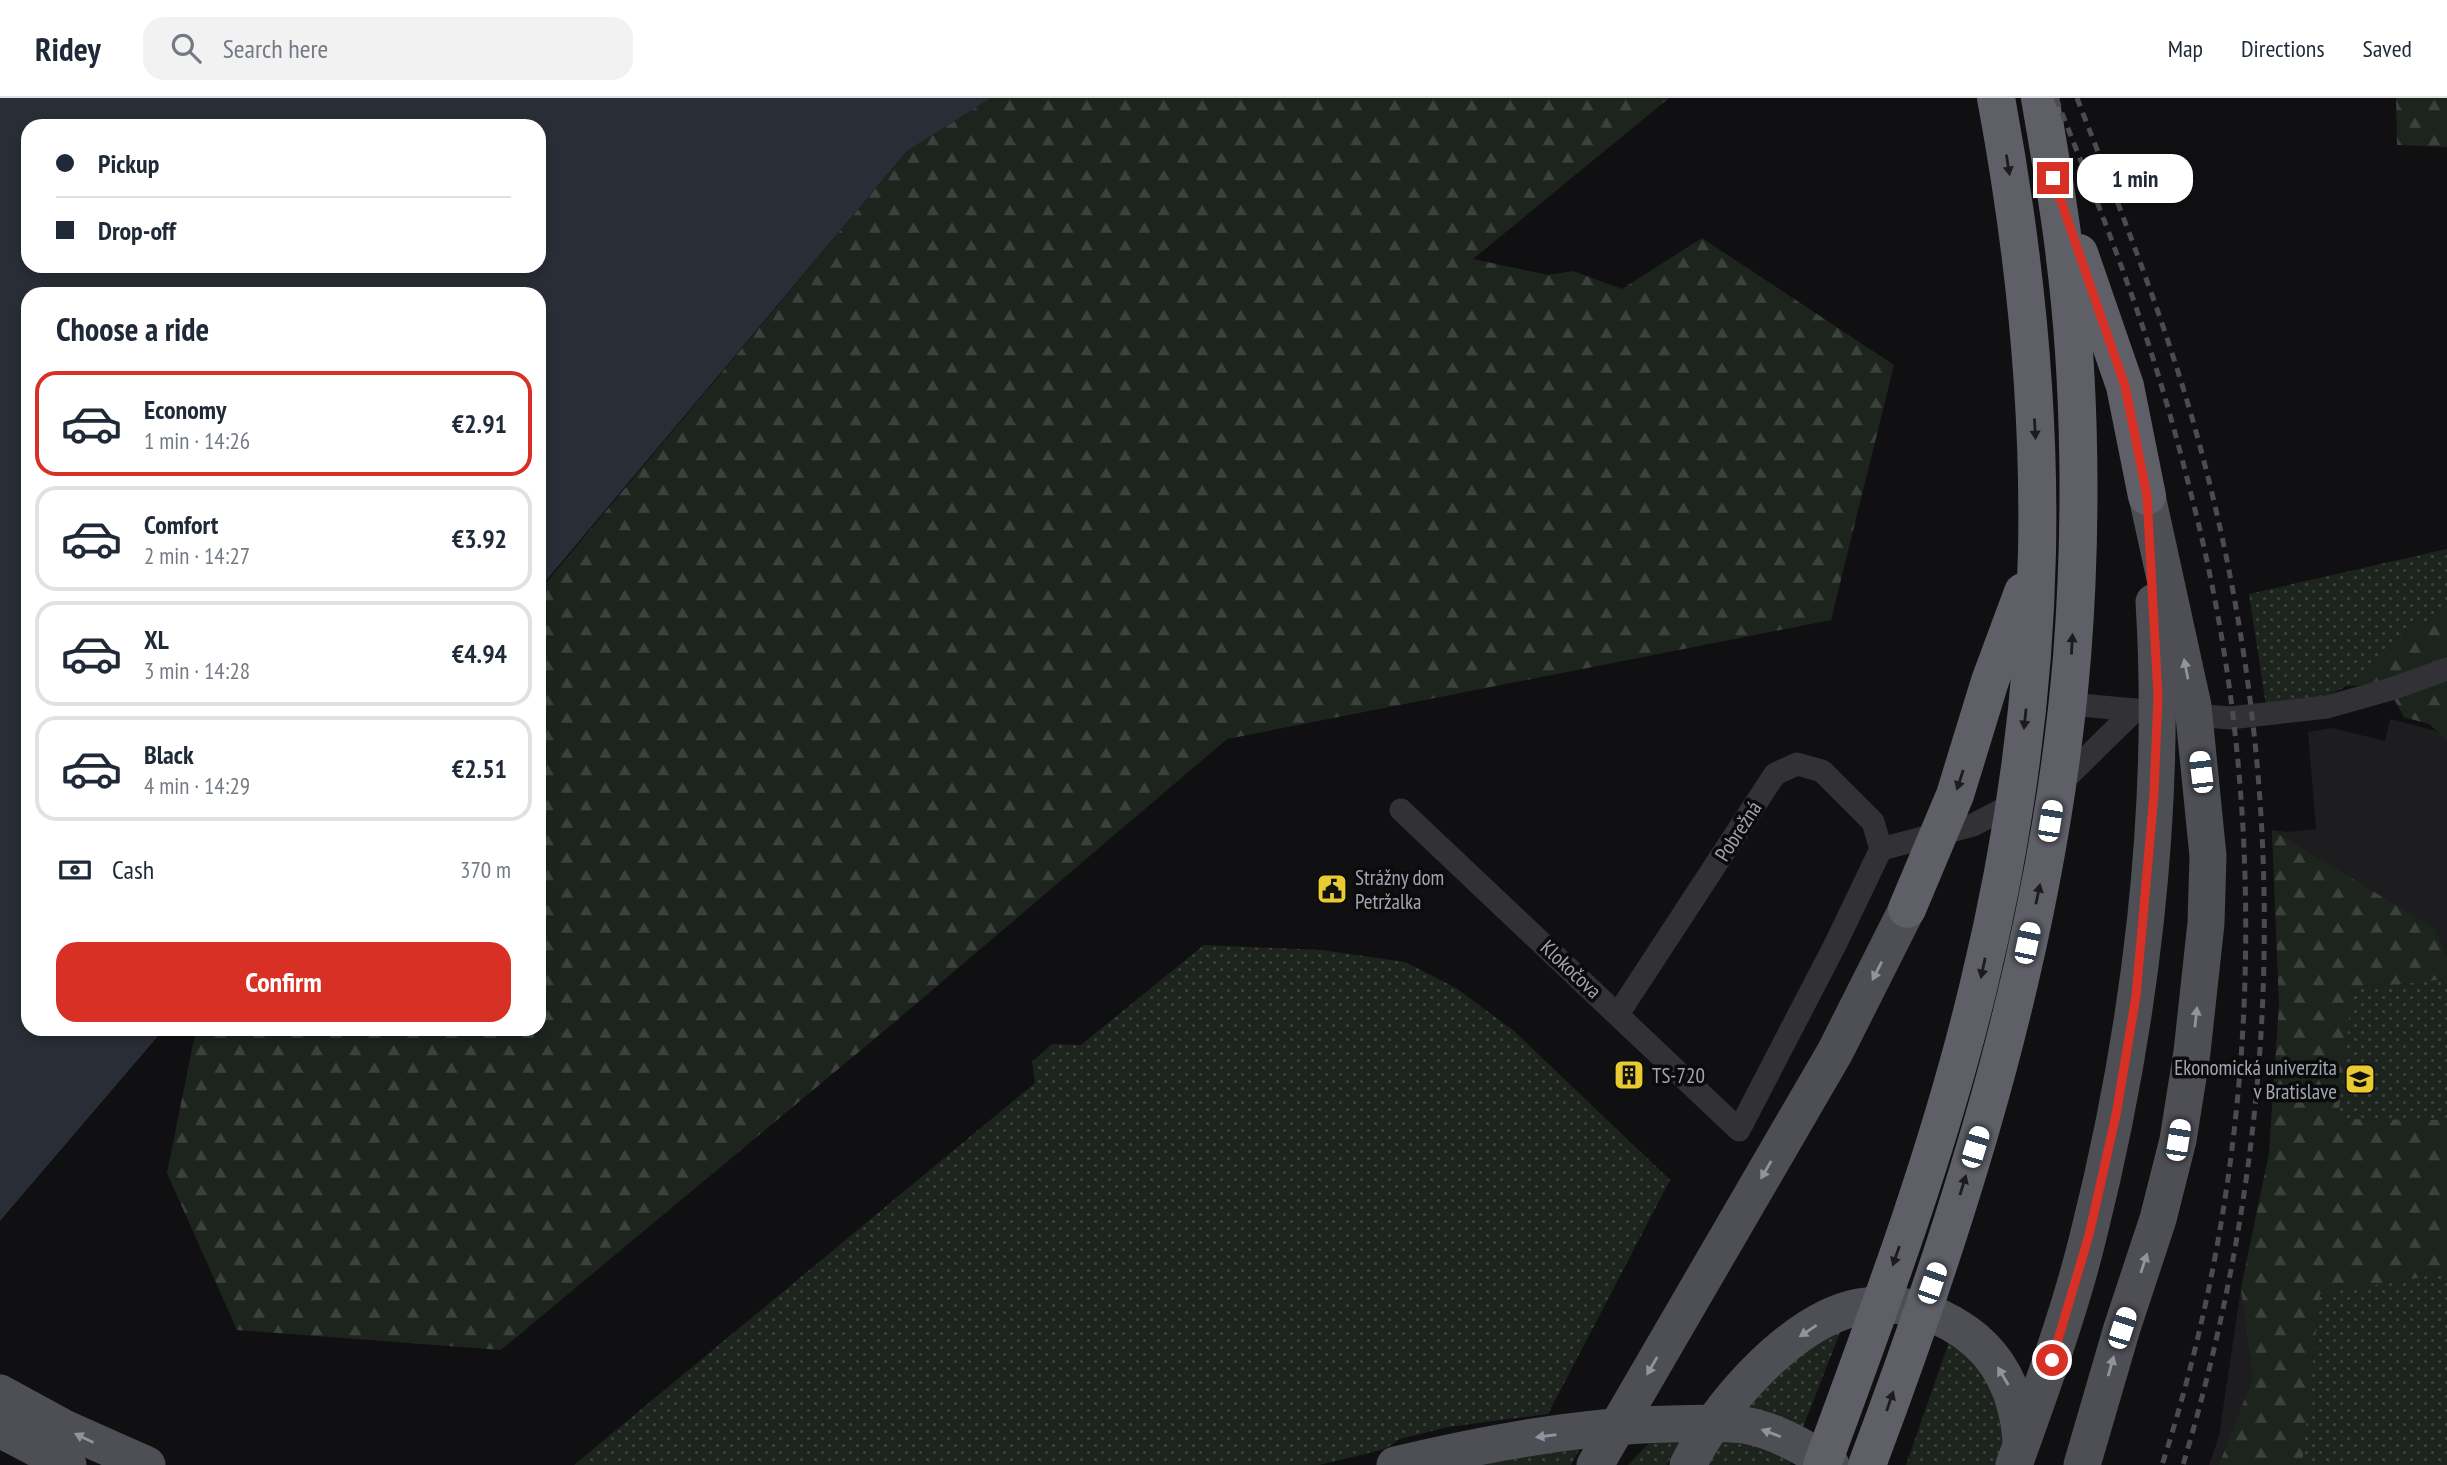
<!DOCTYPE html>
<meta charset="utf-8">
<style>
body{margin:0;font-family:"PT Sans Narrow",sans-serif;background:#f2f2f3;color:#1f2937;height:100vh;display:flex;flex-direction:column;font-size:26px;white-space:nowrap}
*{box-sizing:border-box;margin:0}
p{font-size:23px;color:#747a83}
.icon{flex:none;width:38px;height:38px;fill:none;stroke:currentColor;stroke-width:2;stroke-linecap:round;stroke-linejoin:round}
.map{position:relative;flex:1;overflow:hidden}
.drawer{position:absolute;left:21px;top:189px;width:525px;height:749px;display:flex;flex-direction:column;background:#fff;border-radius:21px;box-shadow:0 4px 10px #0003}
.drawer>*{flex:none}
.top-card{position:absolute;left:21px;top:21px;width:525px;height:154px;border-radius:21px;box-shadow:0 4px 10px #0003;display:grid;align-content:center;height:154px;padding:0 35px;background:#fff}
.end{position:absolute;width:32px;height:32px;margin:-16px;border:9px solid #d93025;background:#fff;box-shadow:0 0 0 4px #fff}
.from{border-radius:50%}
.bubble{position:absolute;height:49px;border-radius:21px;background:#fff;box-shadow:0 4px 10px #0003;font-size:23px;font-weight:700;line-height:49px;text-align:center}
.car{position:absolute;width:21px;height:42px;margin:-21px -10px;border-radius:9px;box-shadow:0 0 5px 2px #0007;background:linear-gradient(#fff 24%,#345 0 40%,#fff 0 76%,#345 0 86%,#fff 0)}
.top-card b{display:flex;align-items:center;gap:24px;height:66px;font-size:26px}
.top-card b+b{border-top:2px solid #e0e1e3}
.top-card i{width:18px;height:18px;background:#1f2937}
ul{padding:0;list-style:none}
li{display:flex;align-items:center;gap:21px;height:105px;margin:0 14px 10px;padding:0 21px;border:4px solid #e0e1e3;border-radius:21px}
li div{flex:1}
li b{display:block;font-size:26px}
li em{font-style:normal;font-weight:700}
li.active{border-color:#d93025}
li>.icon{width:63px;height:63px;stroke-width:1.5}
h2{padding:0 35px;font-size:32px;line-height:84px}
.pay{display:flex;align-items:center;gap:18px;height:77px;padding:0 35px;font-size:26px}
.pay p{margin-inline-start:auto}
.button{display:flex;gap:14px;margin-top:auto;padding:14px 35px}
.button a{flex:1;height:80px;border-radius:21px;background:#d93025;color:#fff;font-size:28px;font-weight:700;line-height:80px;text-align:center}
header{display:flex;align-items:center;gap:42px;box-sizing:border-box;height:98px;padding:0 35px;background:#fff;border-bottom:2px solid #e0e1e3}
header strong{font-size:33px}
nav{display:flex;gap:38px;margin-inline-start:auto;font-size:24px}
.search{width:490px;height:63px;background:#f2f2f3;display:flex;align-items:center;gap:18px;box-sizing:border-box;padding:0 24px;border-radius:21px;color:#747a83;font-size:26px}
.map>svg:first-child{display:block}
</style>
<header>
<strong>Ridey</strong>
<div class="search"><svg class="icon" aria-label="search" viewBox="0 0 24 24"><circle cx="10" cy="10" r="6"/><path d="M15 15l6 6"/></svg>Search here</div>
<nav><a>Map</a><a>Directions</a><a>Saved</a></nav>
</header>
<div class="map">
<svg width="2447" height="1367" viewBox="0 0 2447 1367">
<defs>
<pattern id="grass-dots" width="8" height="8" patternUnits="userSpaceOnUse" patternTransform="scale(1.75)"><rect width="8" height="8" fill="#1d241e"/><path d="M2 2h.1M6 6h.1" fill="none" stroke="#3b413c" stroke-width="1.8" stroke-linecap="round"/></pattern>
<pattern id="forest-firs" width="22" height="20" patternUnits="userSpaceOnUse" patternTransform="scale(1.75)"><rect width="22" height="20" fill="#1d241e"/><path d="M5 1l3.5 6h-7zM16 11l3.5 6h-7z" fill="#3b413c"/></pattern>
</defs>
<rect width="100%" height="100%" fill="#101012"/>
<path fill="#1d1c1e" d="M2390 621 2447 636V1367H2209L2219 1338 2241 1190 2269 1056 2279 906 2272 732 2287 734 2316 731 2308 634 2332 630 2385 643Z"/>
<g fill="url(#grass-dots)">
<path d="M2447 451V513L2400 537 2347 588 2269 627 2249 496Z"/>
<path d="M1204 847 1322 852 1405 864 1456 890 1514 933 1670 1082 1548 1316 1448 1329 1400 1341 1385 1351 1319 1367H574L1035 985 1032 964 1052 946 1081 947Z"/>
<path d="M2447 881V1367H2302L2352 891Z"/>
<path d="M1843 1227 1803 1329 1746 1311 1789 1266Z"/>
<path d="M1950 1241 1975 1264 1994 1297 2007 1339 1996 1367H1906Z"/>
<path d="M1726 1339 1793 1358 1790 1367H1707Z"/>
<path d="M1681 1340 1667 1367H1628L1653 1341Z"/>
<path d="M1581 1349 1571 1367H1465Z"/>
</g>
<g fill="url(#forest-firs)">
<path d="M991 0H1669L1473 161 1548 177 1573 173 1622 191 1702 140 1894 267 1831 522 1227 641 890 928 501 1252 237 1232 167 1075 196 931H539V493L907 53Z"/>
<path d="M2396 0H2447V49L2397 47Z"/>
<path d="M2447 513V642L2429 626 2404 619 2386 586 2347 588 2400 537Z"/>
<path d="M2272 732 2435 831 2447 859V881L2352 891 2338 1021 2447 1022V1175L2320 1196 2302 1367H2219L2253 1280 2241 1190 2269 1056 2279 906Z"/>
</g>
<path fill="#292e36" fill-rule="evenodd" d="M0 0H991L907 53 539 491V196H28V931H164L0 1123ZM28 28H539V168H28Z"/>
<g fill="none" stroke-linecap="round" stroke-linejoin="round">
<g stroke="#313136" stroke-width="23">
<path d="M2069 606 2146 613"/>
<path d="M2184 616 2230 620 2327 609 2391 591 2447 571"/>
<path d="M2055 683 2071 675 2135 612"/>
<path d="M1401 712 1739 1032 1836 845 1881 751 1973 727 2019 703"/>
<path d="M1618 916 1775 676 1797 666 1822 673 1873 724 1881 751"/>
</g>
<g stroke="#4e4e55" stroke-width="37">
<path d="M0 1295 66 1331 147 1367"/>
<path d="M0 1331 68 1367"/>
<path d="M1395 1367C1484 1346 1577 1328 1670 1326 1694 1325 1720 1324 1744 1327 1775 1332 1806 1350 1831 1367"/>
<path d="M1595 1367 1835 954 1907 811"/>
<path d="M1688 1367C1717 1308 1792 1222 1859 1209 1896 1202 1934 1212 1965 1234 2002 1260 2018 1299 2021 1343"/>
<path d="M2014 1367C2041 1291 2070 1214 2089 1135 2140 932 2167 713 2154 504"/>
<path d="M2082 1367 2122 1230 2158 1121 2178 1042 2192 954 2206 825 2208 758 2193 608 2147 398"/>
</g>
<g stroke="#5e5f67" stroke-width="38">
<path d="M2079 155 2125 288 2147 398"/>
<path d="M1907 811 1955 697 1990 583 2023 494"/>
<path d="M1822 1367C1880 1210 1940 1050 1979 886 2013 746 2034 599 2037 454 2040 302 2024 150 1996 0"/>
<path d="M1867 1367C1965 1108 2049 837 2072 559 2082 432 2081 286 2065 160 2059 106 2049 53 2040 0"/>
</g>
<g stroke="#4b4b51" stroke-width="5" stroke-dasharray="9 7" stroke-linecap="butt">
<path d="M2056 0C2080 61 2105 122 2127 184 2153 255 2174 327 2192 400 2273 713 2262 1059 2162 1367"/>
<path d="M2077 0C2122 116 2169 232 2201 352 2292 694 2284 1029 2183 1367"/>
</g>
</g>
<defs><path id="oneway-solid" d="M-6-.8H1V-3.2L6.5 0L1 3.2V.8H-6Z" transform="scale(1.75)"/></defs>
<g fill="#1c1c1e">
<use href="#oneway-solid" transform="translate(2008 67) rotate(81)"/>
<use href="#oneway-solid" transform="translate(2035 331) rotate(87)"/>
<use href="#oneway-solid" transform="translate(2072 546) rotate(-87)"/>
<use href="#oneway-solid" transform="translate(2025 621) rotate(96)"/>
<use href="#oneway-solid" transform="translate(1960 682) rotate(108)"/>
<use href="#oneway-solid" transform="translate(2038 796) rotate(-78)"/>
<use href="#oneway-solid" transform="translate(1983 870) rotate(102)"/>
<use href="#oneway-solid" transform="translate(1963 1087) rotate(-73)"/>
<use href="#oneway-solid" transform="translate(1896 1158) rotate(109)"/>
<use href="#oneway-solid" transform="translate(1890 1303) rotate(-71)"/>
</g>
<g fill="#91939f">
<use href="#oneway-solid" transform="translate(2186 571) rotate(-101)"/>
<use href="#oneway-solid" transform="translate(1877 873) rotate(117)"/>
<use href="#oneway-solid" transform="translate(2196 919) rotate(-84)"/>
<use href="#oneway-solid" transform="translate(1766 1072) rotate(120)"/>
<use href="#oneway-solid" transform="translate(2144 1165) rotate(-72)"/>
<use href="#oneway-solid" transform="translate(1808 1233) rotate(146)"/>
<use href="#oneway-solid" transform="translate(1652 1268) rotate(120)"/>
<use href="#oneway-solid" transform="translate(2111 1268) rotate(-74)"/>
<use href="#oneway-solid" transform="translate(2003 1278) rotate(-121)"/>
<use href="#oneway-solid" transform="translate(1771 1335) rotate(-159)"/>
<use href="#oneway-solid" transform="translate(1546 1338) rotate(172)"/>
<use href="#oneway-solid" transform="translate(84 1340) rotate(-154)"/>
</g>
<g fill="none" stroke-linecap="round" stroke-linejoin="round">
<path stroke="#d93025" stroke-width="9" d="M2052 1262 2089 1137 2116 1017 2136 898 2154 696 2158 598 2147 398 2125 288 2053 80"/>
</g>
<defs>
<g id="civic-square" transform="scale(1.575)"><rect x="-9" y="-9" width="18" height="18" rx="4" fill="#e8ca32" stroke="#0b0b0c"/><path d="M-.6-6.5H3V-4.5H.6V-3L4-1V1h2V6H-6V1h2V-1L-.6-3ZM-1.2 2.5V6h2.4V2.5Z" fill="#111"/></g>
<g id="building-square" transform="scale(1.575)"><rect x="-9" y="-9" width="18" height="18" rx="4" fill="#e8ca32" stroke="#0b0b0c"/><path d="M-4-6H4V6H1V3H-1V6H-4ZM-2.5-4.3h1.7v1.8h-1.7ZM.8-4.3h1.7v1.8H.8ZM-2.5-1h1.7V.8h-1.7ZM.8-1h1.7V.8H.8Z" fill="#111"/></g>
<g id="university-square" transform="scale(1.575)"><rect x="-9" y="-9" width="18" height="18" rx="4" fill="#e8ca32" stroke="#0b0b0c"/><path d="M0-5L7-2L0 1L-7-2ZM-4 1L0 2.5L4 1V4Q0 6-4 4Z" fill="#111"/></g>
</defs>
<g fill-rule="evenodd">
<use href="#civic-square" x="1332" y="791"/>
<use href="#building-square" x="1629" y="977"/>
<use href="#university-square" x="2360" y="981"/>
</g>
<g text-anchor="middle" dominant-baseline="central" stroke-width="7" stroke-linejoin="round" paint-order="stroke">
<g font-size="21" fill="#a2a4b2" stroke="#0b0b0c">
<text transform="translate(1738 733) rotate(-57)">Pobrežná</text>
<text transform="translate(1571 871) rotate(43)">Klokočova</text>
</g>
<g font-size="21" fill="#a2a4b2" stroke="#0b0b0c" text-anchor="start">
<text x="1355" y="779">Strážny dom<tspan x="1355" dy="24">Petržalka</tspan></text>
<text x="2337" y="969" text-anchor="end">Ekonomická univerzita<tspan x="2337" dy="24">v Bratislave</tspan></text>
<text x="1652" y="977">TS-720</text>
</g>
</g>
</svg>
<i class="end from" style="left:2052px;top:1262px"></i>
<i class="end" style="left:2053px;top:80px"></i>
<div class="bubble" style="left:2077px;top:56px;width:116px">1 min</div>
<i class="car" style="left:2201px;top:674px;rotate:353deg"></i>
<i class="car" style="left:2050px;top:723px;rotate:9deg"></i>
<i class="car" style="left:2027px;top:845px;rotate:12deg"></i>
<i class="car" style="left:2178px;top:1042px;rotate:9deg"></i>
<i class="car" style="left:1975px;top:1049px;rotate:17deg"></i>
<i class="car" style="left:1932px;top:1185px;rotate:19deg"></i>
<i class="car" style="left:2122px;top:1230px;rotate:18deg"></i>
<div class="top-card">
<b><i class="from"></i>Pickup</b>
<b><i></i>Drop-off</b>
</div>
<section class="drawer">
<h2>Choose a ride</h2>
<ul>
<li class="active"><svg class="icon" aria-label="car" viewBox="0 0 24 24"><path d="M5 17H2v-5l4-1 3-4h7l3 4 3 1v5h-3M9 17h6M6 11h13"/><circle cx="7" cy="17" r="2"/><circle cx="17" cy="17" r="2"/></svg><div><b>Economy</b><p>1 min · 14:26</p></div><em>€2.91</em></li>
<li><svg class="icon" aria-label="car" viewBox="0 0 24 24"><path d="M5 17H2v-5l4-1 3-4h7l3 4 3 1v5h-3M9 17h6M6 11h13"/><circle cx="7" cy="17" r="2"/><circle cx="17" cy="17" r="2"/></svg><div><b>Comfort</b><p>2 min · 14:27</p></div><em>€3.92</em></li>
<li><svg class="icon" aria-label="car" viewBox="0 0 24 24"><path d="M5 17H2v-5l4-1 3-4h7l3 4 3 1v5h-3M9 17h6M6 11h13"/><circle cx="7" cy="17" r="2"/><circle cx="17" cy="17" r="2"/></svg><div><b>XL</b><p>3 min · 14:28</p></div><em>€4.94</em></li>
<li><svg class="icon" aria-label="car" viewBox="0 0 24 24"><path d="M5 17H2v-5l4-1 3-4h7l3 4 3 1v5h-3M9 17h6M6 11h13"/><circle cx="7" cy="17" r="2"/><circle cx="17" cy="17" r="2"/></svg><div><b>Black</b><p>4 min · 14:29</p></div><em>€2.51</em></li>
</ul>
<div class="pay"><svg class="icon" aria-label="cash" viewBox="0 0 24 24"><path d="M3 7h18v10H3z"/><circle cx="12" cy="12" r="2"/></svg>Cash<p>370 m</p></div>
<div class="button"><a>Confirm</a></div>
</section>
</div>
